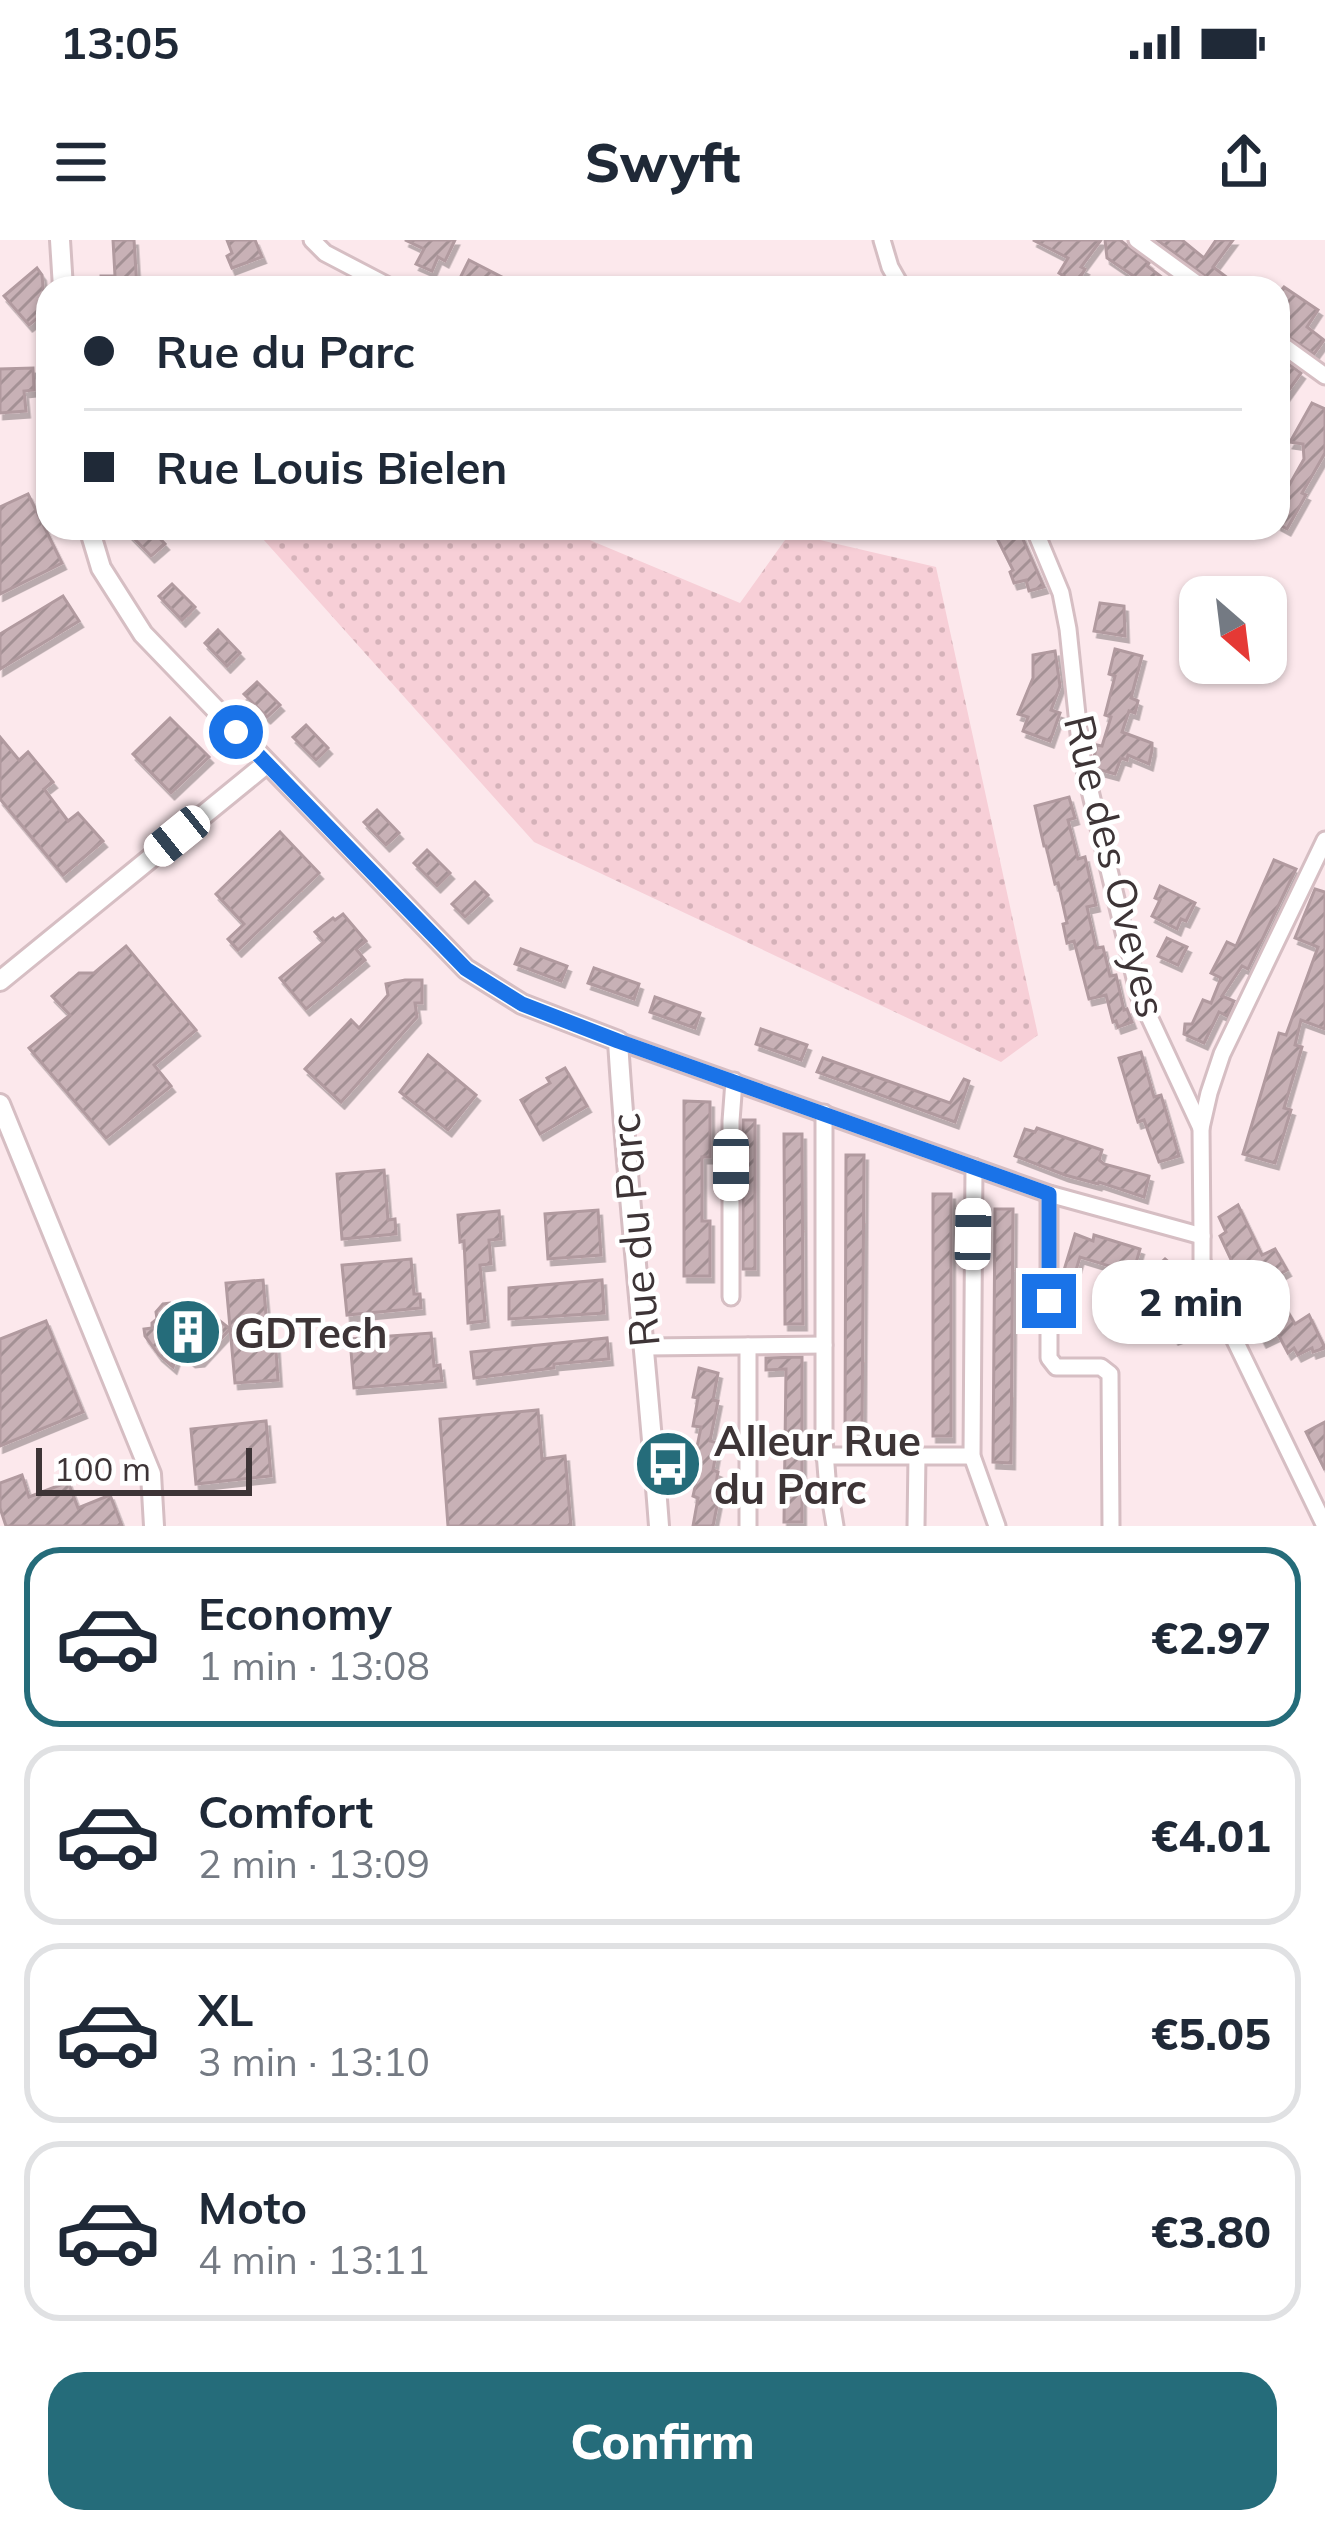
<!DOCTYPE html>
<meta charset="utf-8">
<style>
body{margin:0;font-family:Mulish,sans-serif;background:#f2f2f3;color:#1f2937;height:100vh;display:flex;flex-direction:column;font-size:45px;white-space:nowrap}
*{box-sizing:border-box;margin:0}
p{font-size:39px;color:#747a83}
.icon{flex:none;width:66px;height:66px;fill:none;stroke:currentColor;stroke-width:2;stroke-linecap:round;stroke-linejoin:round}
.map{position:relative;height:1286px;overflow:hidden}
.panel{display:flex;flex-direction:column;background:#fff;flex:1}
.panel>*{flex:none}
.banner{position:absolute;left:36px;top:36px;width:1254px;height:264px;border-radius:36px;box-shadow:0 3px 9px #0004;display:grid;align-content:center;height:264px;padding:0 48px;background:#fff}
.needle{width:78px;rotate:152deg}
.controls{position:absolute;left:1179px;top:336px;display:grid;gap:24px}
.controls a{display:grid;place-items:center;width:108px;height:108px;border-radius:24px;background:#fff;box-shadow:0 3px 9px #0004;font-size:60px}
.scale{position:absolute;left:36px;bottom:30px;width:216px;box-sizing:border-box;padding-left:12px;border:6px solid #3d3436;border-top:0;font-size:33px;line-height:42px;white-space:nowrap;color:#3d3436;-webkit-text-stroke:9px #fff;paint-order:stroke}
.end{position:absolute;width:54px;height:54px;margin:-27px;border:15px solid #1a73e8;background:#fff;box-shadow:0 0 0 6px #fff}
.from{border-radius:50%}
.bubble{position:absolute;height:84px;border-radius:36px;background:#fff;box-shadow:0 3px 9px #0004;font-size:39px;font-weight:800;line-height:84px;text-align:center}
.car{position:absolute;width:36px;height:72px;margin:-36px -18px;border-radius:15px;box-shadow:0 0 9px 3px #0007;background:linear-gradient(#fff 24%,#345 0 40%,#fff 0 76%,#345 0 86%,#fff 0)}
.banner b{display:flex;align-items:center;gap:42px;height:114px;font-size:45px}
.banner b+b{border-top:3px solid #e0e1e3}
.banner i{width:30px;height:30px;background:#1f2937}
ul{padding:21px 0 0;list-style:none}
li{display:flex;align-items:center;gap:36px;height:180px;margin:0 24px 18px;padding:0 24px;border:6px solid #e0e1e3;border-radius:36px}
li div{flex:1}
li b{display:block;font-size:45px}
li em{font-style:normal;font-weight:800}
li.current{border-color:#256c7a}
li>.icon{width:108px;height:108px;stroke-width:1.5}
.primary-button{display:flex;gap:24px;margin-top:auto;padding:24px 48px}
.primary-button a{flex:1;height:138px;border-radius:36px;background:#256c7a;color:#fff;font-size:48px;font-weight:800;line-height:138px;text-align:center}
.status{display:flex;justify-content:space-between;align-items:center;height:84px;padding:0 60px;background:#fff;direction:ltr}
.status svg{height:33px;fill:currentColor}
header{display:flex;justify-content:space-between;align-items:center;height:156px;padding:0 48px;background:#fff;font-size:54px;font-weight:800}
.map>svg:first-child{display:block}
</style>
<div class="status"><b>13:05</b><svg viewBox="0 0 49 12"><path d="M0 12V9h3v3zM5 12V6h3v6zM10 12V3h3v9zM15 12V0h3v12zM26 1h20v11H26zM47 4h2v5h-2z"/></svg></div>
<header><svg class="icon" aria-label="menu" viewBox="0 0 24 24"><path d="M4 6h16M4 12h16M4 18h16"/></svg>Swyft<svg class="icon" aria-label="share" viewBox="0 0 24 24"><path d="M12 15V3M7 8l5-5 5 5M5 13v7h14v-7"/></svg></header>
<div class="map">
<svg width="1325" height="1286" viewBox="0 0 1325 1286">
<defs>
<pattern id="grass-dots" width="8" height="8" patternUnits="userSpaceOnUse" patternTransform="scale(3)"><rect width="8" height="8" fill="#f7cfd7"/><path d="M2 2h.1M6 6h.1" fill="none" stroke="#d5b2b9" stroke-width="1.8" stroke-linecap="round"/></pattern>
<pattern id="building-hatch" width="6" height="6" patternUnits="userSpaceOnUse" patternTransform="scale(3)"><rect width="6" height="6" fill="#c8b1b6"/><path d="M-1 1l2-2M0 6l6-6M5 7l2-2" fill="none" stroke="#a49195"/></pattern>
<filter id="shadow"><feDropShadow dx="3.5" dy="6" stdDeviation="0" flood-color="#0004"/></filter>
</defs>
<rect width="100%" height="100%" fill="#fce8ec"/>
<path fill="url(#grass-dots)" d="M253 288H561L740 363 790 293 936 327 1038 795 1001 822 534 602Z"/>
<g fill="url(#building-hatch)" stroke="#b19a9f" stroke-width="3" filter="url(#shadow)">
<path d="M113 0H134L137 48H101V36H115Z"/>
<path d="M227 0H255L262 17 232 28 227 16 232 13Z"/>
<path d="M405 0H455L445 21 438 17 432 31 416 24 424 9Z"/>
<path d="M1033 0H1101L1081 27 1085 29 1076 44 1059 33 1068 18Z"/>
<path d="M1105 0H1120L1149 23 1147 26 1163 38 1156 48 1145 41 1144 43 1107 18Z"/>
<path d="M1157 0H1182L1204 18 1216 0H1233L1213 27 1241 48H1221Z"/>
<path d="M469 20 523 48H474L459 40Z"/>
<path d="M37 28 42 35 45 72 29 85 4 56Z"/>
<path d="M1284 47 1318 70 1307 87 1324 100 1314 114 1278 90V54Z"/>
<path d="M1286 122 1301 133 1278 165V133Z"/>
<path d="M33 128 34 150 24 151 26 171 0 173V129Z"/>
<path d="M1312 163 1325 169V213L1302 253 1306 255 1287 289 1278 284V265L1304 219 1303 204 1290 202Z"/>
<path d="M28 254 62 323 0 354V267Z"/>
<path d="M124 288H150L165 304 151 316Z"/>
<path d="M992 288H1018L1044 347 1029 351 1026 340 1014 343 1010 332 1013 330Z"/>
<path d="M172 344 195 367 182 380 159 356Z"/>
<path d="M63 356 79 381 0 429V394Z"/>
<path d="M1100 363 1124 366 1125 396 1094 391Z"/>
<path d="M218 390 240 413 227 426 205 403Z"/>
<path d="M1115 409 1142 416 1131 458 1138 461 1135 473 1129 471 1122 492 1152 503V510L1149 524 1128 515 1127 520 1121 518 1115 534 1097 529 1094 517 1097 505 1102 506 1111 477 1105 475 1115 436 1109 434Z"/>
<path d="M1055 411 1060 446 1051 470 1060 473 1050 501 1023 491 1028 477 1018 474 1033 438V415Z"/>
<path d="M257 442 280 465 267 477 244 454Z"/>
<path d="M170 478 209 517 171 553 133 514Z"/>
<path d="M306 485 328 508 316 520 293 497Z"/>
<path d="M0 497 19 520 28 512 53 542 44 549 68 581 78 573 103 601 63 635 0 559Z"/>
<path d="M1069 557 1075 578 1068 580 1078 619 1085 617 1096 665 1087 667 1096 708 1103 707 1110 736 1116 735 1124 770 1127 769 1132 782 1118 787 1116 781 1113 782 1106 755 1089 759 1074 701 1067 703 1063 684 1067 683 1058 643 1055 644 1046 606H1044L1035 566Z"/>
<path d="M377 570 399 593 386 605 364 582Z"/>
<path d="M280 592 319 633 238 710 228 699 244 684 216 654Z"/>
<path d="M427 610 450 633 437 646 414 623Z"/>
<path d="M1274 620 1296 629 1248 729 1242 726 1222 756 1234 761 1227 776 1219 772 1204 803 1184 794 1185 784H1192L1203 760 1211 763 1221 738 1211 733 1227 702 1236 706Z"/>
<path d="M475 642 488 655 465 677 452 664Z"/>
<path d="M1160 646 1195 663 1186 681 1181 679 1177 689 1152 676 1160 660 1155 658Z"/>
<path d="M1315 649 1325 652V789L1301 780 1295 805 1302 807 1284 868 1291 870 1275 923 1243 914 1279 793 1286 795 1318 707 1295 698Z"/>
<path d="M343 674 366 701 356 709 365 720 306 769 280 738 324 702 315 692 333 678 335 680Z"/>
<path d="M1167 698 1187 707 1178 725 1158 716Z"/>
<path d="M126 706 196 790 154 825 171 846 106 898 29 808 70 775 52 756 79 733H94Z"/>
<path d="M521 709 567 726 561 741 515 724Z"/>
<path d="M594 728 639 744 634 759 588 743Z"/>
<path d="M405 740H422V763H415L417 777 341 862 305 829 351 780 359 788 388 755 386 744Z"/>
<path d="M655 757 700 773 695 788 650 772Z"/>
<path d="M761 789 807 805 801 820 756 804Z"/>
<path d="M1141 812 1154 857 1161 855 1179 916 1159 922 1144 880 1138 882 1119 818Z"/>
<path d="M428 815 476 855 448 890 400 852Z"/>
<path d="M823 818 950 863 964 839 969 841 955 882 817 832Z"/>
<path d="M565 828 587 866 540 894 521 860 550 843 547 838Z"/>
<path d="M684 861 710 862V917H702V981H710V1036H684Z"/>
<rect x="743" y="880" width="12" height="149"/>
<path d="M1037 888 1102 910 1099 920 1104 924 1149 936 1144 957 1099 942 1098 944 1065 935 1015 916 1025 889 1035 892Z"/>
<path d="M784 894H802L803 1084H785Z"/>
<path d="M846 915H864L862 1195H845Z"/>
<path d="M384 930 388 980 395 979 396 994 342 999 337 934Z"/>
<rect x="933" y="954" width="18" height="242"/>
<path d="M1238 965 1262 1015 1275 1009 1287 1030 1269 1040 1295 1084 1309 1075 1325 1108 1313 1112 1312 1108 1298 1115 1294 1108 1288 1113 1278 1094 1263 1101 1246 1066 1256 1061 1244 1040 1241 1041 1220 996 1226 992 1219 977Z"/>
<path d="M995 969H1013L1011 1223 993 1222Z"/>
<path d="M598 970 601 1015 548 1019 545 974Z"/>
<path d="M499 971 501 999 489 1000 491 1024 480 1025 485 1081 468 1083 464 1001 460 1002 458 975Z"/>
<path d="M1075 994 1093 1001 1094 995 1140 1009 1134 1030 1120 1026 1119 1029 1080 1017 1072 1043 1061 1040Z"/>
<path d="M411 1019 414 1054H420L421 1068 347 1075 342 1025Z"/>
<path d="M1165 1019 1181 1033 1163 1051 1148 1035Z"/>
<path d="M263 1040 268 1097 275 1096 278 1140 235 1143 226 1043Z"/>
<path d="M602 1040 604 1073 509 1079V1048Z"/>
<path d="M1187 1057 1198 1090 1175 1098 1164 1065Z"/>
<path d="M188 1061H195L230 1089 201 1120 192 1121 179 1110 173 1127 159 1115 145 1096 144 1089 152 1088V1083L157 1079 156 1072 163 1064 170 1063 179 1074Z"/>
<path d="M46 1081 83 1172 0 1206V1099Z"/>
<path d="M431 1093 434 1126 440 1125 442 1141 354 1148 350 1099Z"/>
<path d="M607 1098 609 1119 554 1124V1128L474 1138 471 1112Z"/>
<path d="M802 1117V1282H784L786 1129 766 1130V1118Z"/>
<path d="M699 1128 718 1133 713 1160 718 1161 710 1201 718 1203 713 1230 718 1232 713 1260 718 1261 713 1286H693L698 1258 693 1256 699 1229 693 1227 701 1187 693 1186 698 1158 693 1157Z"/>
<path d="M538 1170 542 1219 565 1216 571 1286H448L440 1179Z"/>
<path d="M266 1181 271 1236 196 1244 191 1189Z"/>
<path d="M1325 1182V1230L1306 1192Z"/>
<path d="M22 1235 29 1257 68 1242 78 1268 110 1255 122 1286H6L0 1268V1243Z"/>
</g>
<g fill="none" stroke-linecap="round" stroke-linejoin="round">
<g stroke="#d6bec3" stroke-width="21">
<g id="minor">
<path d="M312 0 325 13 392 48"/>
<path d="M882 0 890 27 902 48"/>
<path d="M1137 0 1203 48"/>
<path d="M1278 102 1325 136"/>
<path d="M1034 288 1061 353 1068 389 1081 513 1139 755 1201 888"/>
<path d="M618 801 1049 954 1202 996"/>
<path d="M824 873V1199L827 1238 835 1286"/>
<path d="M974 927 972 1216 997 1286"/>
<path d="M1049 954V1118L1056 1127H1101L1110 1134 1111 1286"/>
<path d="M731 1057V881L734 841"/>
<path d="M748 1106V1286"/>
<path d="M646 1107 824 1105"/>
<path d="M824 1216H972"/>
<path d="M916 1286 917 1216"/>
<path d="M1325 1286 1211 1051 1202 1020V996L1201 888 1209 853 1222 814 1325 600"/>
</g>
</g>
<g stroke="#d6bec3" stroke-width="24">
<g id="tertiary">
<path d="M60 0 63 48"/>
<path d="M89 288 101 328 143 394 466 729 522 764 618 801C628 963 647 1124 659 1286"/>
<path d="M0 741 266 524"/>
<path d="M0 864 151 1234 154 1286"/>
</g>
</g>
<use href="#minor" stroke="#fff" stroke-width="15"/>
<use href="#tertiary" stroke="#fff" stroke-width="18"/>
</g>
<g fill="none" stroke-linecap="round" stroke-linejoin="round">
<path stroke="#1a73e8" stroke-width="15" d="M236 492 466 729 522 764 618 801 1049 954V1061"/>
</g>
<defs>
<g id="building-disc" transform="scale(3.45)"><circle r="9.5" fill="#256c7a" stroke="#fff"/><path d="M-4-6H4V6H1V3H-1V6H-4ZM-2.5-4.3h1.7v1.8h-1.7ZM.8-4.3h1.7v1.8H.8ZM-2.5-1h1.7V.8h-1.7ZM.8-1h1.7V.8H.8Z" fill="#fff"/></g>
<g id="bus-disc" transform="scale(3.45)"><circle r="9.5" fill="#256c7a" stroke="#fff"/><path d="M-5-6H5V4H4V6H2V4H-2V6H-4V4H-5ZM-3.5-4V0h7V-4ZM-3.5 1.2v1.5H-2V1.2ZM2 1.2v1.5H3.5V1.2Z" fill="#fff"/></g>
</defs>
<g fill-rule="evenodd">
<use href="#building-disc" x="188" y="1092"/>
<use href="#bus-disc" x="668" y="1224"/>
</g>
<g text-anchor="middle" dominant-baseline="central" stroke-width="9" stroke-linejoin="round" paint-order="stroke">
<g font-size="42" fill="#3d3436" stroke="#fff">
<text transform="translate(1116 626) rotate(76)">Rue des Oveyes</text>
<text transform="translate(634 990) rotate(-95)">Rue du Parc</text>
</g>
<g font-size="42" font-weight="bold" fill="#3d3436" stroke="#fff" text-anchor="start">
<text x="234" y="1092">GDTech</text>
<text x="714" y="1200">Alleur Rue<tspan x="714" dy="48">du Parc</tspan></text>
</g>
</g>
</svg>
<div class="controls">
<a><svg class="needle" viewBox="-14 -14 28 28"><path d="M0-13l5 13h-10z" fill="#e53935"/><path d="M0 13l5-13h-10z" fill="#747a83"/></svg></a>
</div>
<div class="scale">100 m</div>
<i class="end from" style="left:236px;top:492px"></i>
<i class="end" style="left:1049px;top:1061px"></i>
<div class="bubble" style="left:1092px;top:1020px;width:198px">2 min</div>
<i class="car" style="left:177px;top:596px;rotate:231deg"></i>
<i class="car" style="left:731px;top:925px;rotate:180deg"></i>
<i class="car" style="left:973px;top:994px;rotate:1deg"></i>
<div class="banner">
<b><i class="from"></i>Rue du Parc</b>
<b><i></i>Rue Louis Bielen</b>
</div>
</div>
<section class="panel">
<ul>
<li class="current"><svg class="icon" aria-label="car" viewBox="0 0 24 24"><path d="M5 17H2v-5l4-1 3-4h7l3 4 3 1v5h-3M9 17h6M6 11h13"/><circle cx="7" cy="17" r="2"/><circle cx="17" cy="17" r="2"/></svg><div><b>Economy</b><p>1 min · 13:08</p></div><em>€2.97</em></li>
<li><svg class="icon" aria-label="car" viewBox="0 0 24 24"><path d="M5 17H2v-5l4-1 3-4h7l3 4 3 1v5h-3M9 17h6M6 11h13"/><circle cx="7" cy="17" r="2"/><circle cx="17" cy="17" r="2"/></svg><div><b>Comfort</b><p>2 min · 13:09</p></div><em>€4.01</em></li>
<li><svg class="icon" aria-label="car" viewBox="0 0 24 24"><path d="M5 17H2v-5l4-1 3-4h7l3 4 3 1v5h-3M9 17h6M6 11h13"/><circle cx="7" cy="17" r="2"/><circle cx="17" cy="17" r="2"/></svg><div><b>XL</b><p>3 min · 13:10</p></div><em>€5.05</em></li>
<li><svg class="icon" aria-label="car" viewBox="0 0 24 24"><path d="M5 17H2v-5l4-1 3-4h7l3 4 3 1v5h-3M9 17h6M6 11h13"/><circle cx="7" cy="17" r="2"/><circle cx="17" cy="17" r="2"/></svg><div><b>Moto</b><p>4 min · 13:11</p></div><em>€3.80</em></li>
</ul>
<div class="primary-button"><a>Confirm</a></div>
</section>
